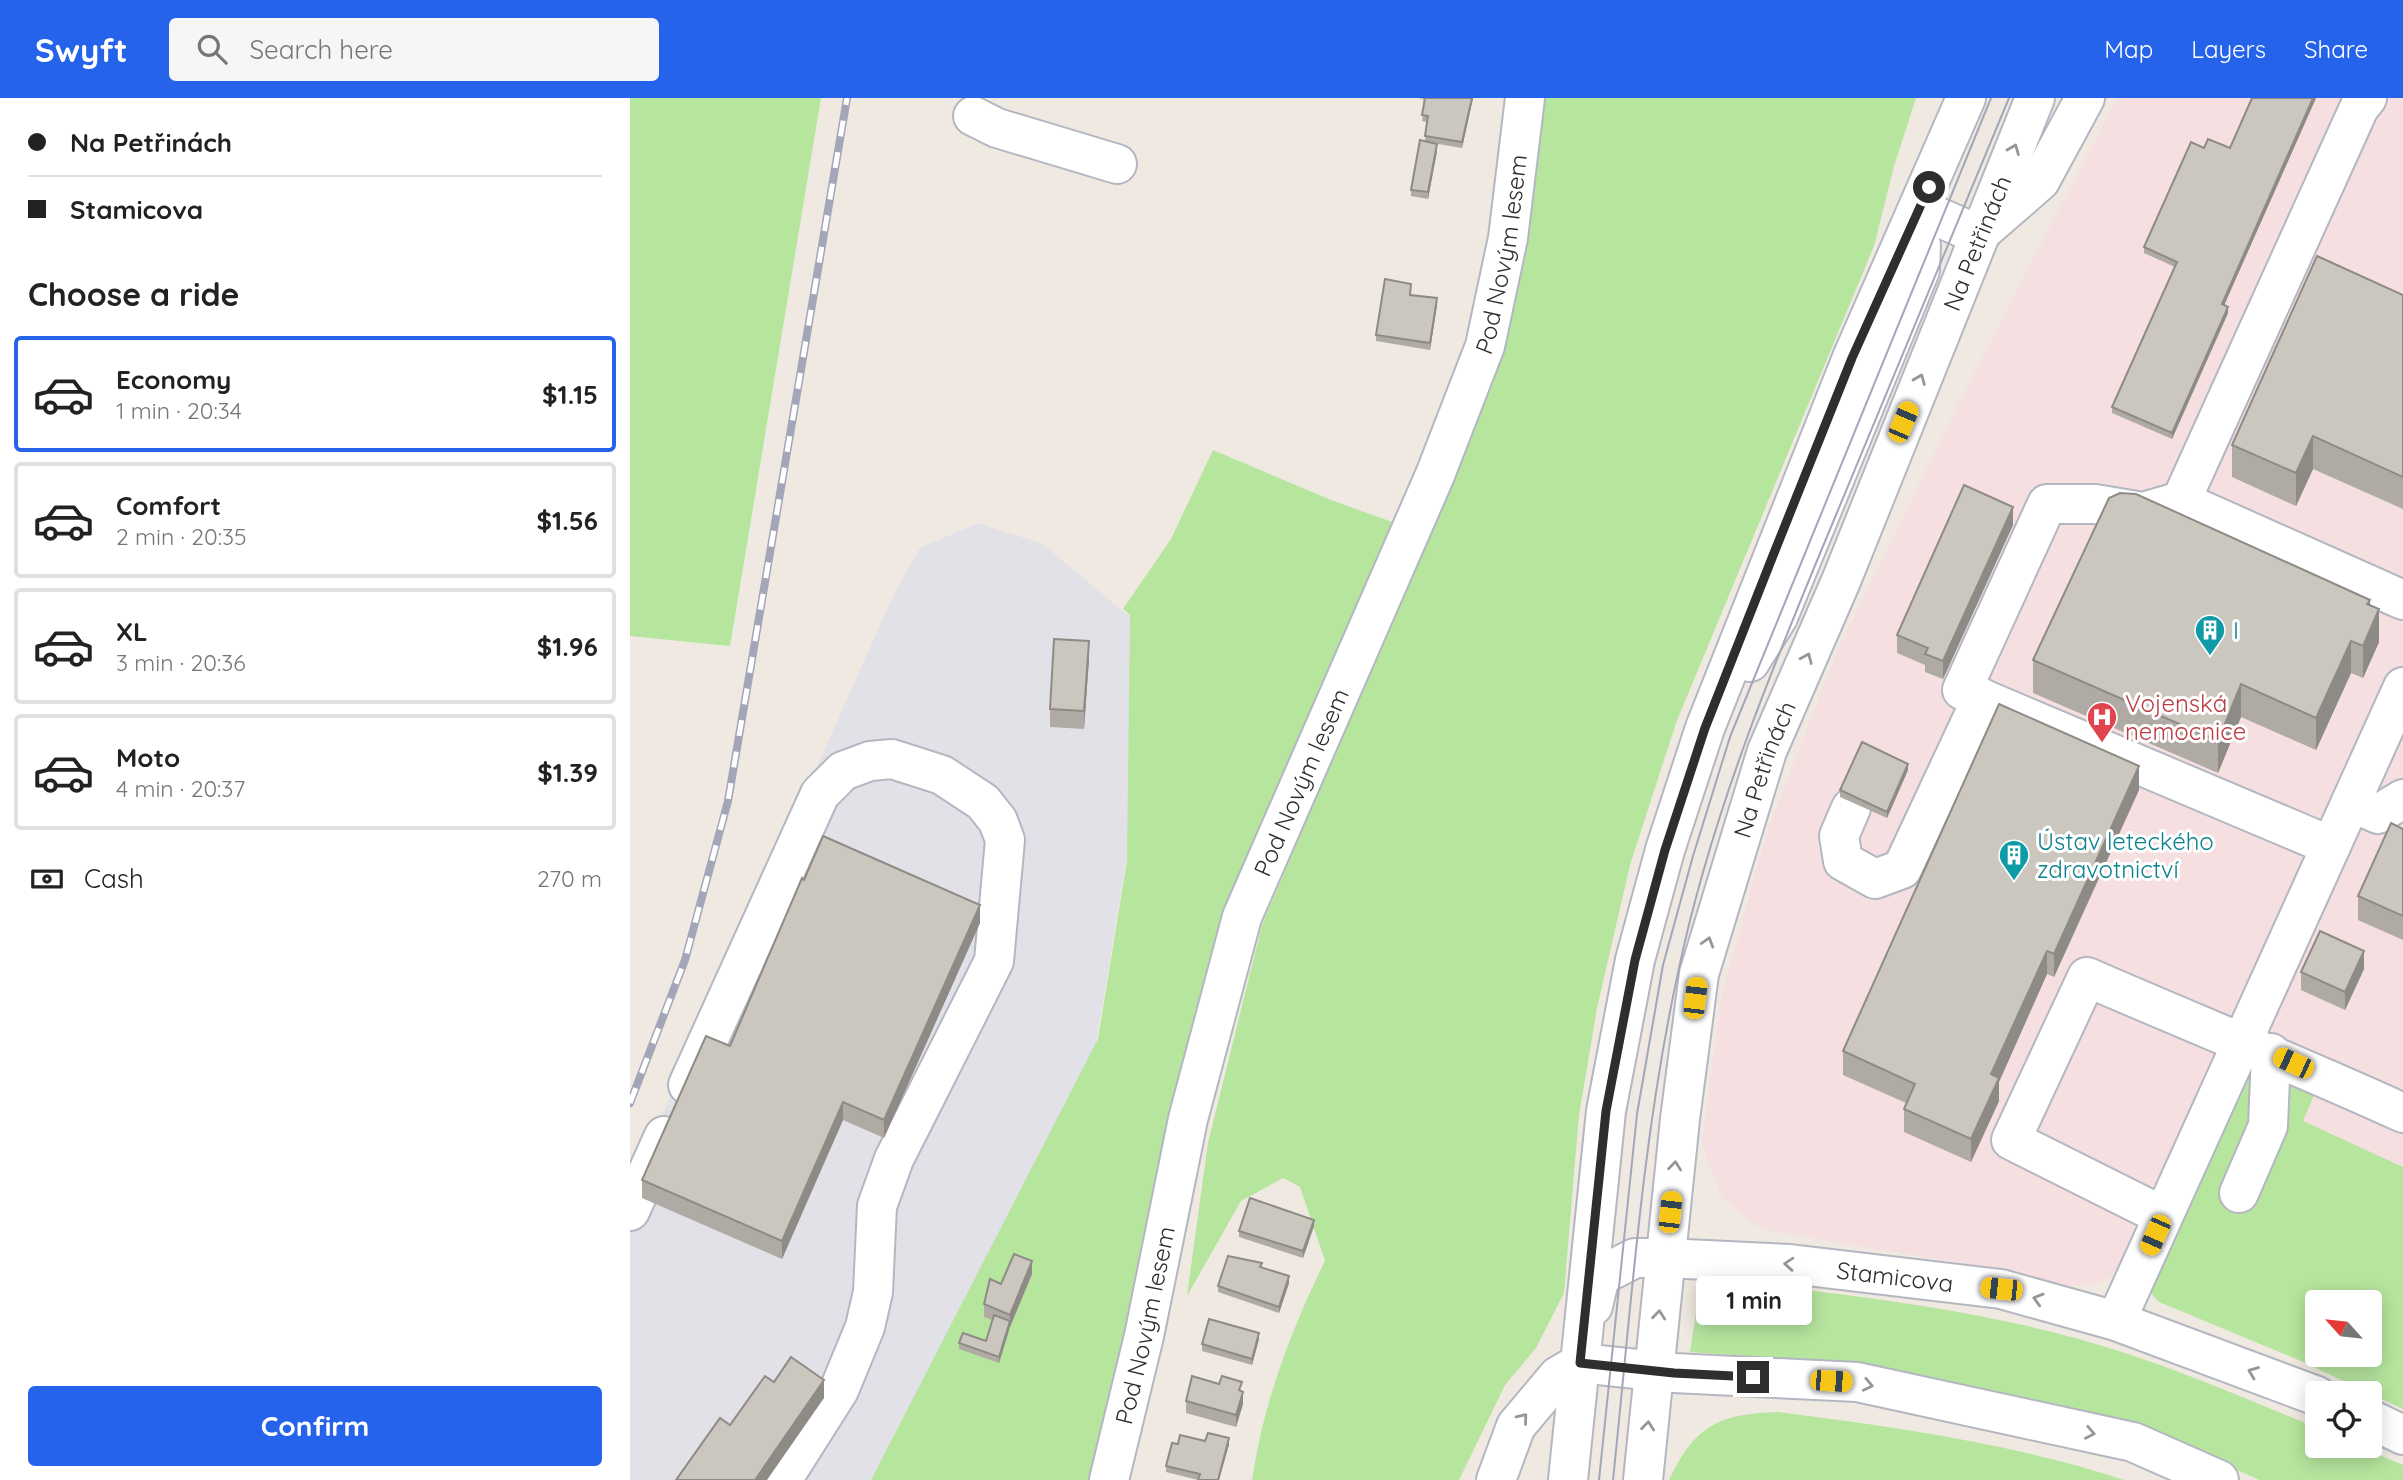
<!DOCTYPE html>
<meta charset="utf-8">
<style>
body{margin:0;font-family:Quicksand,sans-serif;background:#f6f6f6;color:#222;height:100vh;display:flex;flex-direction:column;font-size:26px;white-space:nowrap}
*{box-sizing:border-box;margin:0}
p{font-size:23px;color:#767676}
.icon{flex:none;width:38px;height:38px;fill:none;stroke:currentColor;stroke-width:2;stroke-linecap:round;stroke-linejoin:round}
.map{position:relative;flex:1;overflow:hidden}
.side{display:flex;flex-direction:column;background:#fff;width:630px}
.side>*{flex:none}
.hud{display:grid;align-content:center;height:154px;padding:0 28px;background:#fff}
.needle{width:46px;rotate:297deg}
.buttons{position:absolute;left:1675px;top:1192px;display:grid;gap:14px}
.buttons a{display:grid;place-items:center;width:77px;height:77px;border-radius:7px;background:#fff;box-shadow:0 4px 18px #0003;font-size:35px}
.end{position:absolute;width:32px;height:32px;margin:-16px;border:9px solid #2e2e2e;background:#fff;box-shadow:0 0 0 4px #fff}
.from{border-radius:50%}
.bubble{position:absolute;height:49px;border-radius:7px;background:#fff;box-shadow:0 4px 18px #0003;font-size:23px;font-weight:700;line-height:49px;text-align:center}
.car{position:absolute;width:21px;height:42px;margin:-21px -10px;border-radius:9px;box-shadow:0 0 5px 2px #0007;background:linear-gradient(#f5c518 24%,#345 0 40%,#f5c518 0 76%,#345 0 86%,#f5c518 0)}
.hud b{display:flex;align-items:center;gap:24px;height:66px;font-size:26px}
.hud b+b{border-top:2px solid #e0e0e0}
.hud i{width:18px;height:18px;background:#222}
ul{padding:0;list-style:none}
li{display:flex;align-items:center;gap:21px;height:116px;margin:0 14px 10px;padding:0 14px;border:4px solid #e0e0e0;border-radius:7px}
li div{flex:1}
li b{display:block;font-size:26px}
li em{font-style:normal;font-weight:700}
li.current{border-color:#2563eb}
li>.icon{width:63px;height:63px;stroke-width:1.5}
h2{padding:0 28px;font-size:32px;line-height:84px}
.pay{display:flex;align-items:center;gap:18px;height:77px;padding:0 28px;font-size:26px}
.pay p{margin-inline-start:auto}
.action{display:flex;gap:14px;margin-top:auto;padding:14px 28px}
.action a{flex:1;height:80px;border-radius:7px;background:#2563eb;color:#fff;font-size:28px;font-weight:700;line-height:80px;text-align:center}
header{display:flex;align-items:center;gap:42px;box-sizing:border-box;height:98px;padding:0 35px;background:#2563eb;color:#fff}
header strong{font-size:33px}
nav{display:flex;gap:38px;margin-inline-start:auto;font-size:24px}
.search{width:490px;height:63px;background:#f6f6f6;display:flex;align-items:center;gap:18px;box-sizing:border-box;padding:0 24px;border-radius:7px;color:#767676;font-size:26px}
main{display:flex;flex:1;min-height:0}
.map>svg:first-child{display:block}
</style>
<header>
<strong>Swyft</strong>
<div class="search"><svg class="icon" aria-label="search" viewBox="0 0 24 24"><circle cx="10" cy="10" r="6"/><path d="M15 15l6 6"/></svg>Search here</div>
<nav><a>Map</a><a>Layers</a><a>Share</a></nav>
</header>
<main>
<section class="side">
<div class="hud">
<b><i class="from"></i>Na Petřinách</b>
<b><i></i>Stamicova</b>
</div>
<h2>Choose a ride</h2>
<ul>
<li class="current"><svg class="icon" aria-label="car" viewBox="0 0 24 24"><path d="M5 17H2v-5l4-1 3-4h7l3 4 3 1v5h-3M9 17h6M6 11h13"/><circle cx="7" cy="17" r="2"/><circle cx="17" cy="17" r="2"/></svg><div><b>Economy</b><p>1 min · 20:34</p></div><em>$1.15</em></li>
<li><svg class="icon" aria-label="car" viewBox="0 0 24 24"><path d="M5 17H2v-5l4-1 3-4h7l3 4 3 1v5h-3M9 17h6M6 11h13"/><circle cx="7" cy="17" r="2"/><circle cx="17" cy="17" r="2"/></svg><div><b>Comfort</b><p>2 min · 20:35</p></div><em>$1.56</em></li>
<li><svg class="icon" aria-label="car" viewBox="0 0 24 24"><path d="M5 17H2v-5l4-1 3-4h7l3 4 3 1v5h-3M9 17h6M6 11h13"/><circle cx="7" cy="17" r="2"/><circle cx="17" cy="17" r="2"/></svg><div><b>XL</b><p>3 min · 20:36</p></div><em>$1.96</em></li>
<li><svg class="icon" aria-label="car" viewBox="0 0 24 24"><path d="M5 17H2v-5l4-1 3-4h7l3 4 3 1v5h-3M9 17h6M6 11h13"/><circle cx="7" cy="17" r="2"/><circle cx="17" cy="17" r="2"/></svg><div><b>Moto</b><p>4 min · 20:37</p></div><em>$1.39</em></li>
</ul>
<div class="pay"><svg class="icon" aria-label="cash" viewBox="0 0 24 24"><path d="M3 7h18v10H3z"/><circle cx="12" cy="12" r="2"/></svg>Cash<p>270 m</p></div>
<div class="action"><a>Confirm</a></div>
</section>
<div class="map">
<svg width="1773" height="1382" viewBox="0 0 1773 1382">
<rect width="100%" height="100%" fill="#efe9e1"/>
<path fill="#e3e1e8" d="M348 425 413 446 501 520 499 746 465 951 241 1382H0V1089L262 500 290 450Z"/>
<path fill="#f5dfe0" fill-rule="evenodd" d="M1487 0H1773V1311L1671 1263 1529 1204 1519 1194 1483 1176 1473 1183 1454 1188 1437 1187 1375 1173 1131 1131 1092 1100 1072 1046 1091 901 1136 737 1206 556 1329 304ZM1687 1204H1740V1256H1687Z"/>
<g fill="#b6e59e" fill-rule="evenodd">
<path d="M0 0H191L100 548 0 538Z"/>
<path d="M913 0H1286L1264 68 1244 148 1046 625 1000 767 967 910 949 1017 934 1195 906 1250 875 1287 829 1382H622C633 1306 661 1232 695 1163L670 1089 653 1080 611 1103 557 1198 578 1045 632 827 863 286 896 136Z"/>
<path d="M583 352 701 402 765 425 592 822 461 1382H241L468 941 497 763 500 517 493 511 541 441Z"/>
<path d="M1655 972 1688 988 1673 1023 1773 1069V1311L1671 1263 1529 1204 1520 1194 1619 975ZM1687 1204H1740V1256H1687Z"/>
<path d="M1071 1181C1211 1195 1354 1210 1489 1253 1557 1275 1622 1303 1687 1330V1348H1727L1773 1367V1382H1630L1501 1326 1224 1266 1060 1254Z"/>
<path d="M1148 1314C1265 1329 1381 1345 1494 1382H1039C1065 1327 1089 1316 1148 1314Z"/>
</g>
<g fill="none" stroke-linecap="round" stroke-linejoin="round">
<g stroke="#b4b7c1" stroke-width="42">
<g id="minor">
<path d="M1737 0 1729 10 1551 403 1773 502"/>
<path d="M343 18 367 30 487 66"/>
<path d="M1290 111 1349 137"/>
<path d="M1356 130 1410 83 1455 0"/>
<path d="M1551 403 1513 414 1465 406H1417L1332 592 1701 748"/>
<path d="M1120 564 1148 519 1290 172 1291 147"/>
<path d="M1721 704 1748 716 1773 701"/>
<path d="M1221 710 1209 738 1213 763 1245 781 1272 771 1352 600"/>
<path d="M58 987 190 696 213 673 240 663 262 661 312 677 353 704 368 723 375 742 364 863 264 1061 247 1108 243 1194 235 1229 209 1292 152 1382"/>
<path d="M1609 1095 1638 1028 1641 955"/>
<path d="M0 1113 34 1038"/>
<path d="M1533 1118 1381 1042 1457 879C1562 925 1668 967 1773 1015"/>
<path id="s1" d="M963 1208 970 1178 1005 1160H1035L1160 1166 1371 1191 1486 1223 1687 1298"/>
<path d="M1486 1223 1773 589"/>
<path d="M950 1265 1044 1275 1227 1284 1503 1344 1589 1382"/>
<path d="M1740 1321 1773 1337"/>
<path id="s2" d="M479 1382 514 1238 558 1021 612 819 805 377 855 248 878 140 895 0"/>
<path d="M866 1382 886 1328 928 1278 950 1265"/>
<path d="M938 1382 976 1013 1005 862 1035 752 1075 630 1222 260 1336 0"/>
<path id="s3" d="M1013 1382 1050 1021 1069 876 1137 653 1211 483 1405 0"/>
</g>
</g>
<use href="#minor" stroke="#fff" stroke-width="38"/>
<g stroke="#a3a6b8" stroke-width="2">
<path d="M969 1382 1007 1016 1033 867 1063 758 1100 639 1361 0"/>
<path d="M983 1382C1001 1211 1012 1038 1049 870 1082 714 1145 563 1206 417 1264 278 1322 139 1379 0"/>
</g>
<g stroke="#a3a6b8" stroke-width="8">
<path id="rail" d="M0 1005 55 862 98 703 217 0"/>
</g>
<use href="#rail" stroke="#fff" stroke-width="5" stroke-dasharray="16" stroke-linecap="butt"/>
</g>
<g fill="#afaba4">
<path d="M789 0H843L832 50 802 45 807 53 798 101 781 98V92L795 43 797 24 792 23 795 2Z"/>
<path d="M1622 0H1686L1594 207 1598 215 1542 341 1482 315V309L1545 169 1514 155V149L1574 50H1600Z"/>
<path d="M781 192V197L807 207 800 252 746 243V237Z"/>
<path d="M1773 197V411L1683 371 1666 408 1602 379V347Z"/>
<path d="M1383 427 1313 581 1295 574V567L1267 555V537Z"/>
<path d="M1740 507 1749 544 1733 580 1721 575 1686 652 1611 619 1588 675 1403 595V562Z"/>
<path d="M459 561 454 631 420 629V611Z"/>
<path d="M1278 672 1257 720 1210 699V692Z"/>
<path d="M1509 692 1424 879 1417 876 1369 984V1003L1341 1064 1274 1034V1011L1276 1005 1213 977V953Z"/>
<path d="M1773 731V842L1728 822V798Z"/>
<path d="M350 825 254 1040 213 1022 152 1161 12 1100V1082L100 948Z"/>
<path d="M1734 871 1715 912 1671 892V874Z"/>
<path d="M684 1128 673 1160 609 1139V1133Z"/>
<path d="M632 1169 659 1185 649 1215 588 1194V1188Z"/>
<path d="M402 1176 380 1229 369 1265 329 1251V1245L356 1243 362 1222 354 1219V1206L371 1186Z"/>
<path d="M629 1241 622 1267 572 1253V1246Z"/>
<path d="M612 1293 613 1306 606 1329 556 1315V1303Z"/>
<path d="M575 1343 599 1347 568 1382 536 1374V1368L548 1346Z"/>
</g>
<g fill="#8e8b86">
<path d="M842 0H843L832 50V44Z"/>
<path d="M1683 0H1686L1592 212V206Z"/>
<path d="M807 46V53L798 101V94Z"/>
<path d="M807 200V207L800 252V245Z"/>
<path d="M1598 209V215L1542 341V335Z"/>
<path d="M1683 338V371L1666 408V375Z"/>
<path d="M1383 409V427L1313 581V563Z"/>
<path d="M1740 502V533L1749 511V544L1733 580V548L1737 506Z"/>
<path d="M459 543V561L454 631V613Z"/>
<path d="M1721 543V575L1686 652V620Z"/>
<path d="M1611 586V619L1588 675V643Z"/>
<path d="M1278 666V672L1257 720V714Z"/>
<path d="M1509 668V692L1424 879V856Z"/>
<path d="M350 807V825L254 1040V1022Z"/>
<path d="M1417 853V876L1369 984V1003L1341 1064V1041L1361 976Z"/>
<path d="M1734 853V871L1715 912V894Z"/>
<path d="M213 1004V1022L152 1161V1143Z"/>
<path d="M684 1122V1128L673 1160V1153Z"/>
<path d="M402 1163V1176L380 1229 369 1265V1259L380 1223V1217Z"/>
<path d="M659 1178V1185L649 1215V1209Z"/>
<path d="M629 1235V1241L622 1267V1261Z"/>
<path d="M194 1282V1300L137 1382H125Z"/>
<path d="M613 1294V1306L606 1329V1317Z"/>
<path d="M599 1340V1347L589 1382H588Z"/>
</g>
<g fill="#cbc7bf" stroke="#8e8b86" stroke-width="2">
<path d="M795 0H842L832 44 795 38 798 18 792 17Z"/>
<path d="M1622 0H1683L1592 206 1598 209 1542 335 1482 309 1547 164 1514 149 1561 44 1574 50 1578 41 1600 50Z"/>
<path d="M790 42 807 46 798 94 781 92Z"/>
<path d="M1687 158 1773 197V379L1683 338 1666 375 1602 347Z"/>
<path d="M755 181 781 186 780 197 807 200 800 245 746 237Z"/>
<path d="M1334 387 1383 409 1313 563 1295 556 1298 550 1267 537Z"/>
<path d="M1490 395 1506 396 1740 502 1737 506 1749 511 1733 548 1721 543 1686 620 1611 586 1588 643 1403 562 1479 400Z"/>
<path d="M424 541 459 543 454 613 420 611Z"/>
<path d="M1369 606 1509 668 1424 856 1417 853 1361 976 1369 980 1341 1041 1274 1011 1285 986 1213 953Z"/>
<path d="M1232 644 1278 666 1257 714 1210 692Z"/>
<path d="M1761 725 1773 731V818L1728 798Z"/>
<path d="M193 738 350 807 254 1022 213 1004 152 1143 12 1082 76 938 100 948 172 780 174 782Z"/>
<path d="M1690 833 1734 853 1715 894 1671 874Z"/>
<path d="M620 1100 684 1122 673 1153 609 1133Z"/>
<path d="M384 1156 402 1163 380 1217 354 1206 360 1181 371 1186Z"/>
<path d="M598 1158 632 1165 630 1169 659 1178 649 1209 588 1188Z"/>
<path d="M364 1217 380 1223 369 1259 329 1245 333 1235 356 1243Z"/>
<path d="M579 1221 629 1235 622 1261 572 1246Z"/>
<path d="M161 1259 194 1282 125 1382H46L90 1320 100 1327 135 1278 144 1284Z"/>
<path d="M562 1278 589 1286 592 1278 612 1284 609 1292 613 1294 606 1317 556 1303Z"/>
<path d="M578 1335 599 1340 588 1382H568L570 1376 536 1368 542 1345 548 1346 550 1337 575 1343Z"/>
</g>
<defs><path id="oneway-chevron" d="M-2-3.5L2.5 0L-2 3.5" fill="none" stroke-width="1.6" stroke-linecap="round" stroke-linejoin="round" transform="scale(1.75)"/></defs>
<g stroke="#969696">
<use href="#oneway-chevron" transform="translate(1384 51) rotate(-68)"/>
<use href="#oneway-chevron" transform="translate(1290 281) rotate(-68)"/>
<use href="#oneway-chevron" transform="translate(1177 560) rotate(-66)"/>
<use href="#oneway-chevron" transform="translate(1078 844) rotate(-73)"/>
<use href="#oneway-chevron" transform="translate(1045 1068) rotate(-84)"/>
<use href="#oneway-chevron" transform="translate(1159 1166) rotate(-176)"/>
<use href="#oneway-chevron" transform="translate(1408 1201) rotate(-164)"/>
<use href="#oneway-chevron" transform="translate(1029 1217) rotate(-84)"/>
<use href="#oneway-chevron" transform="translate(1623 1274) rotate(-159)"/>
<use href="#oneway-chevron" transform="translate(1238 1287) rotate(12)"/>
<use href="#oneway-chevron" transform="translate(893 1320) rotate(-51)"/>
<use href="#oneway-chevron" transform="translate(1018 1328) rotate(-84)"/>
<use href="#oneway-chevron" transform="translate(1460 1335) rotate(11)"/>
</g>
<g fill="none" stroke-linecap="round" stroke-linejoin="round">
<path stroke="#2e2e2e" stroke-width="9" d="M1123 1279 1044 1275 950 1265 976 1013 1005 862 1035 752 1075 630 1144 455 1222 260 1299 89"/>
</g>
<defs>
<g id="building-pin" transform="scale(1.575)"><path d="M0 17L-7.5 6A9.5 9.5 0 1 1 7.5 6Z" fill="#0f9aa8" stroke="#fff"/><path d="M-4-6H4V6H1V3H-1V6H-4ZM-2.5-4.3h1.7v1.8h-1.7ZM.8-4.3h1.7v1.8H.8ZM-2.5-1h1.7V.8h-1.7ZM.8-1h1.7V.8H.8Z" fill="#fff"/></g>
<g id="hospital-pin" transform="scale(1.575)"><path d="M0 17L-7.5 6A9.5 9.5 0 1 1 7.5 6Z" fill="#e0444e" stroke="#fff"/><path d="M-5-5h3v3.5h4V-5h3V5h-3V1.5h-4V5h-3Z" fill="#fff"/></g>
</defs>
<g fill-rule="evenodd">
<use href="#building-pin" x="1580" y="532"/>
<use href="#hospital-pin" x="1472" y="619"/>
<use href="#building-pin" x="1384" y="757"/>
</g>
<g text-anchor="middle" dominant-baseline="central" stroke-width="6" stroke-linejoin="round" paint-order="stroke">
<g font-size="24" fill="#2e2e2e" stroke="#fff">
<text stroke="none"><textPath href="#s3" startOffset="1292">Na Petřinách</textPath></text>
<text stroke="none"><textPath href="#s2" startOffset="1293">Pod Novým lesem</textPath></text>
<text stroke="none"><textPath href="#s3" startOffset="724">Na Petřinách</textPath></text>
<text stroke="none"><textPath href="#s2" startOffset="726">Pod Novým lesem</textPath></text>
<text stroke="none"><textPath href="#s1" startOffset="331">Stamicova</textPath></text>
<text stroke="none"><textPath href="#s2" startOffset="159">Pod Novým lesem</textPath></text>
</g>
<g font-size="24" fill="#0d838f" stroke="#fff" text-anchor="start">
<text x="1603" y="532">I</text>
<text x="1407" y="743">Ústav leteckého<tspan x="1407" dy="28">zdravotnictví</tspan></text>
</g>
<g font-size="24" fill="#be3a42" stroke="#fff" text-anchor="start">
<text x="1495" y="605">Vojenská<tspan x="1495" dy="28">nemocnice</tspan></text>
</g>
</g>
</svg>
<div class="buttons">
<a><svg class="needle" viewBox="-14 -14 28 28"><path d="M0-13l5 13h-10z" fill="#e53935"/><path d="M0 13l5-13h-10z" fill="#767676"/></svg></a>
<a><svg class="icon" aria-label="locate" viewBox="0 0 24 24"><circle cx="12" cy="12" r="6"/><path d="M12 2v4M12 18v4M2 12h4M18 12h4"/></svg></a>
</div>
<i class="end from" style="left:1299px;top:89px"></i>
<i class="end" style="left:1123px;top:1279px"></i>
<div class="bubble" style="left:1066px;top:1178px;width:116px">1 min</div>
<i class="car" style="left:1273px;top:324px;rotate:23deg"></i>
<i class="car" style="left:1065px;top:900px;rotate:7deg"></i>
<i class="car" style="left:1663px;top:965px;rotate:295deg"></i>
<i class="car" style="left:1040px;top:1114px;rotate:6deg"></i>
<i class="car" style="left:1525px;top:1137px;rotate:204deg"></i>
<i class="car" style="left:1371px;top:1191px;rotate:276deg"></i>
<i class="car" style="left:1201px;top:1283px;rotate:93deg"></i>
</div>
</main>
